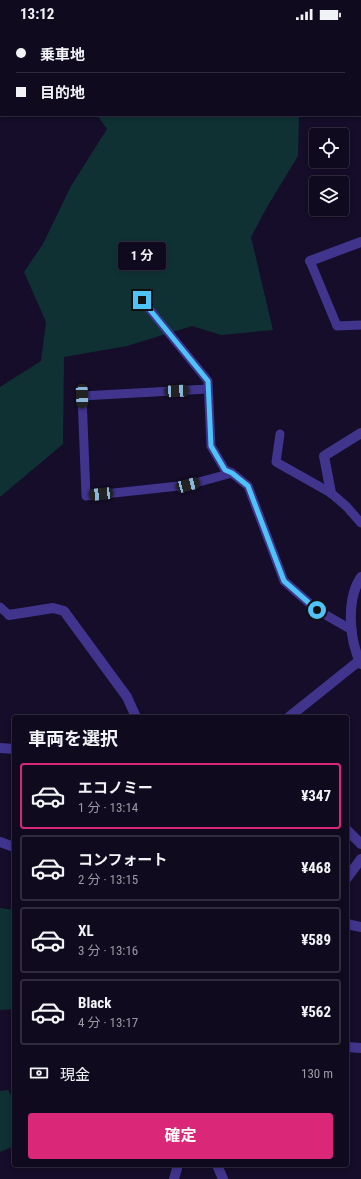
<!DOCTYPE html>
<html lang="ja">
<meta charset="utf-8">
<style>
body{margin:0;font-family:"Roboto Condensed","Noto Sans JP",sans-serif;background:#1e182c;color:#f1f3f6;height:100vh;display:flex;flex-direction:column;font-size:15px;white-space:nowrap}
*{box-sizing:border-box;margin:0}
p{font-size:13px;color:#9c9aa4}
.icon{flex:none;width:22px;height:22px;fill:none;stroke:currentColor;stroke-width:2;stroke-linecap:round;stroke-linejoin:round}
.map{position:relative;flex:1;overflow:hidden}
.panel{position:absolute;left:12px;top:687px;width:337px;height:452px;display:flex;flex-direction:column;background:#100a1f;border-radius:4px;box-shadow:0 2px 6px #0003,0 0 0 1px #302b3d}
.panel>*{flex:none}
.banner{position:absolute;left:0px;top:0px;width:361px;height:88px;box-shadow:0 2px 6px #0003,0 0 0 1px #302b3d;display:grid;align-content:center;height:88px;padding:0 16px;background:#100a1f}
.buttons{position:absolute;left:309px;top:100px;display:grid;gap:8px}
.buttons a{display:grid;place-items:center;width:40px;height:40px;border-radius:4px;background:#100a1f;box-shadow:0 2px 6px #0003,0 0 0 1px #302b3d;font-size:20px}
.end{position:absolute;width:18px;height:18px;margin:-9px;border:5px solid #4fc3f7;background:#111;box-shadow:0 0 0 2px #111}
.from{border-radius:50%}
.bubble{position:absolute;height:28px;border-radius:4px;background:#100a1f;box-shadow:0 2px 6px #0003,0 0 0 1px #302b3d;font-size:13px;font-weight:700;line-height:28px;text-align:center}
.car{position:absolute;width:12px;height:24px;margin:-12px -6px;border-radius:5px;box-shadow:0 0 3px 1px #0007;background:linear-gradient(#222 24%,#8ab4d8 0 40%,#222 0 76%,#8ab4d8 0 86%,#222 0)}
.banner b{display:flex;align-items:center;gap:14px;height:38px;font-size:15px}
.banner b+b{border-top:1px solid #302b3d}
.banner i{width:10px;height:10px;background:#f1f3f6}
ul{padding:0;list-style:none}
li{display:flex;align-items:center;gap:12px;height:66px;margin:0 8px 6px;padding:0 8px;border:2px solid #302b3d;border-radius:4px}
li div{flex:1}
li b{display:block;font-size:15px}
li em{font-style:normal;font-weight:700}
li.current{border-color:#db2777}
li>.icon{width:36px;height:36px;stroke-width:1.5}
h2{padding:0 16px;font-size:18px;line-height:48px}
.pay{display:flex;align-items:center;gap:10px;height:44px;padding:0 16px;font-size:15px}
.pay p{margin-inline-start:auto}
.cta{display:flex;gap:8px;margin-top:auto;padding:8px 16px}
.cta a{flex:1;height:46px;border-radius:4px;background:#db2777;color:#fff;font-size:16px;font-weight:700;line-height:46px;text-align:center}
.status{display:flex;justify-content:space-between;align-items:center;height:28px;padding:0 20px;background:#100a1f;direction:ltr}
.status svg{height:11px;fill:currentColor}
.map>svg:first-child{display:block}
</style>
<div class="status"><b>13:12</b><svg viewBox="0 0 49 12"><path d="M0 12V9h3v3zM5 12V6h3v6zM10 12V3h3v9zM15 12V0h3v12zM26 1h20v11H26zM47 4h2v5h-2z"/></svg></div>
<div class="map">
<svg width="361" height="1151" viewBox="0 0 361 1151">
<rect width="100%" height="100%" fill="#150d29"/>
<g fill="#103134">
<path d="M0 0H195L197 1H1V13H0Z"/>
<path d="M97 87H299L298 128 267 179 251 209 273 302 221 307 192 298 127 318 64 329 63 416 0 469V359L41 333 46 294 24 244 43 216 71 158 107 101Z"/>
<path d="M0 880 14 882V981L0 982Z"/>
<path d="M8 1062 14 1073V1118L0 1124V1063Z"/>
</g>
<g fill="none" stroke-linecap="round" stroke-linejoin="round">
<g stroke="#41348d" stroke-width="9">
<path d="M310 233 337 298 361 297"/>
<path d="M142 272 208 353 211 418 225 442 232 445 248 458 284 553 317 582 352 602"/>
<path d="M208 361 82 368 86 468 188 457 232 445"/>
<path d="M280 406 276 434 331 465 347 479 361 495"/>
<path d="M0 579 9 587"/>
</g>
<g stroke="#41348d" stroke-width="10">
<path d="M310 0 311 1"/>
<path d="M338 1 339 0"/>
<path d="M360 33H361"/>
<path d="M310 233 361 214"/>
<path d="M331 465 324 428 361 405"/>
<path d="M361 549C346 571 349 612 361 636"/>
<path d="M9 587 53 580 64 583 127 669 136 689"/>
<path d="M289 689 359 633"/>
<path d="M0 720 14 721"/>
<path d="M347 802 361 816"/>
<path d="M347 850 361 831"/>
<path d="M347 896 361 899"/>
<path d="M347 1019 361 1020"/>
<path d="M174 1151 178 1137"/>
</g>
<g stroke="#41348d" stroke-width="10">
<path d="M0 814 14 819"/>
<path d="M217 1137 223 1151"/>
</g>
</g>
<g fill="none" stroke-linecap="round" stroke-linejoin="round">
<path stroke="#4fc3f7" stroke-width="5" d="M142 272 208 353 211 418 225 442 232 445 248 458 284 553 317 582"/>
</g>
</svg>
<div class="buttons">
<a><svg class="icon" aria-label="locate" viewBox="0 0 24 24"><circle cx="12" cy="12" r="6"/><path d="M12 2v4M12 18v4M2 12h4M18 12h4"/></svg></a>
<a><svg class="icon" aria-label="layers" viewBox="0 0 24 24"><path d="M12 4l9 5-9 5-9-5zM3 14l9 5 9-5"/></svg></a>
</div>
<i class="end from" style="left:317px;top:582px"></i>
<i class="end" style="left:142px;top:272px"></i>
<div class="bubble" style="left:118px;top:214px;width:48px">1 分</div>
<i class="car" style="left:177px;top:363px;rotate:87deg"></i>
<i class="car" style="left:82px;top:368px;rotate:178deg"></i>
<i class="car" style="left:188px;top:457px;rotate:75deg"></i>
<i class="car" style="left:101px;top:466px;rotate:264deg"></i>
<div class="banner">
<b><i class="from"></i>乗車地</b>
<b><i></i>目的地</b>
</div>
<section class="panel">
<h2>車両を選択</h2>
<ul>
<li class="current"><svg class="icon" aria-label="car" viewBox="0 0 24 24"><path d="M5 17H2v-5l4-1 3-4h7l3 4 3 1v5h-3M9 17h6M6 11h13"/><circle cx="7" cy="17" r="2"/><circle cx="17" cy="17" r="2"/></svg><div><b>エコノミー</b><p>1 分 · 13:14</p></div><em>¥347</em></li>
<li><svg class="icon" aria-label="car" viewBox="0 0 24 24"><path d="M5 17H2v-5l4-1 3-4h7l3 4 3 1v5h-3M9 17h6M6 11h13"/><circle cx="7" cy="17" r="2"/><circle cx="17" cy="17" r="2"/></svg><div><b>コンフォート</b><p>2 分 · 13:15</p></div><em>¥468</em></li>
<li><svg class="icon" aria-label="car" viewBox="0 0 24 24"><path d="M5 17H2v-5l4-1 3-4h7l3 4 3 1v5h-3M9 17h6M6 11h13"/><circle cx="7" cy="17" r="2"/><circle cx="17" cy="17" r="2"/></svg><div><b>XL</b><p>3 分 · 13:16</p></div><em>¥589</em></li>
<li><svg class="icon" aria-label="car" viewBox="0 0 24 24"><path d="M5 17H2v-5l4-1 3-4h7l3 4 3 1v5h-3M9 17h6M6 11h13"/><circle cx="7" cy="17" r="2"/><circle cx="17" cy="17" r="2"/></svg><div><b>Black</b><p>4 分 · 13:17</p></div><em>¥562</em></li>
</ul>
<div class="pay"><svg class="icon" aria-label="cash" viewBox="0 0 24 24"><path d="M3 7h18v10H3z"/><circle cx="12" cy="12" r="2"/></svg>現金<p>130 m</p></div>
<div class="cta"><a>確定</a></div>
</section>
</div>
